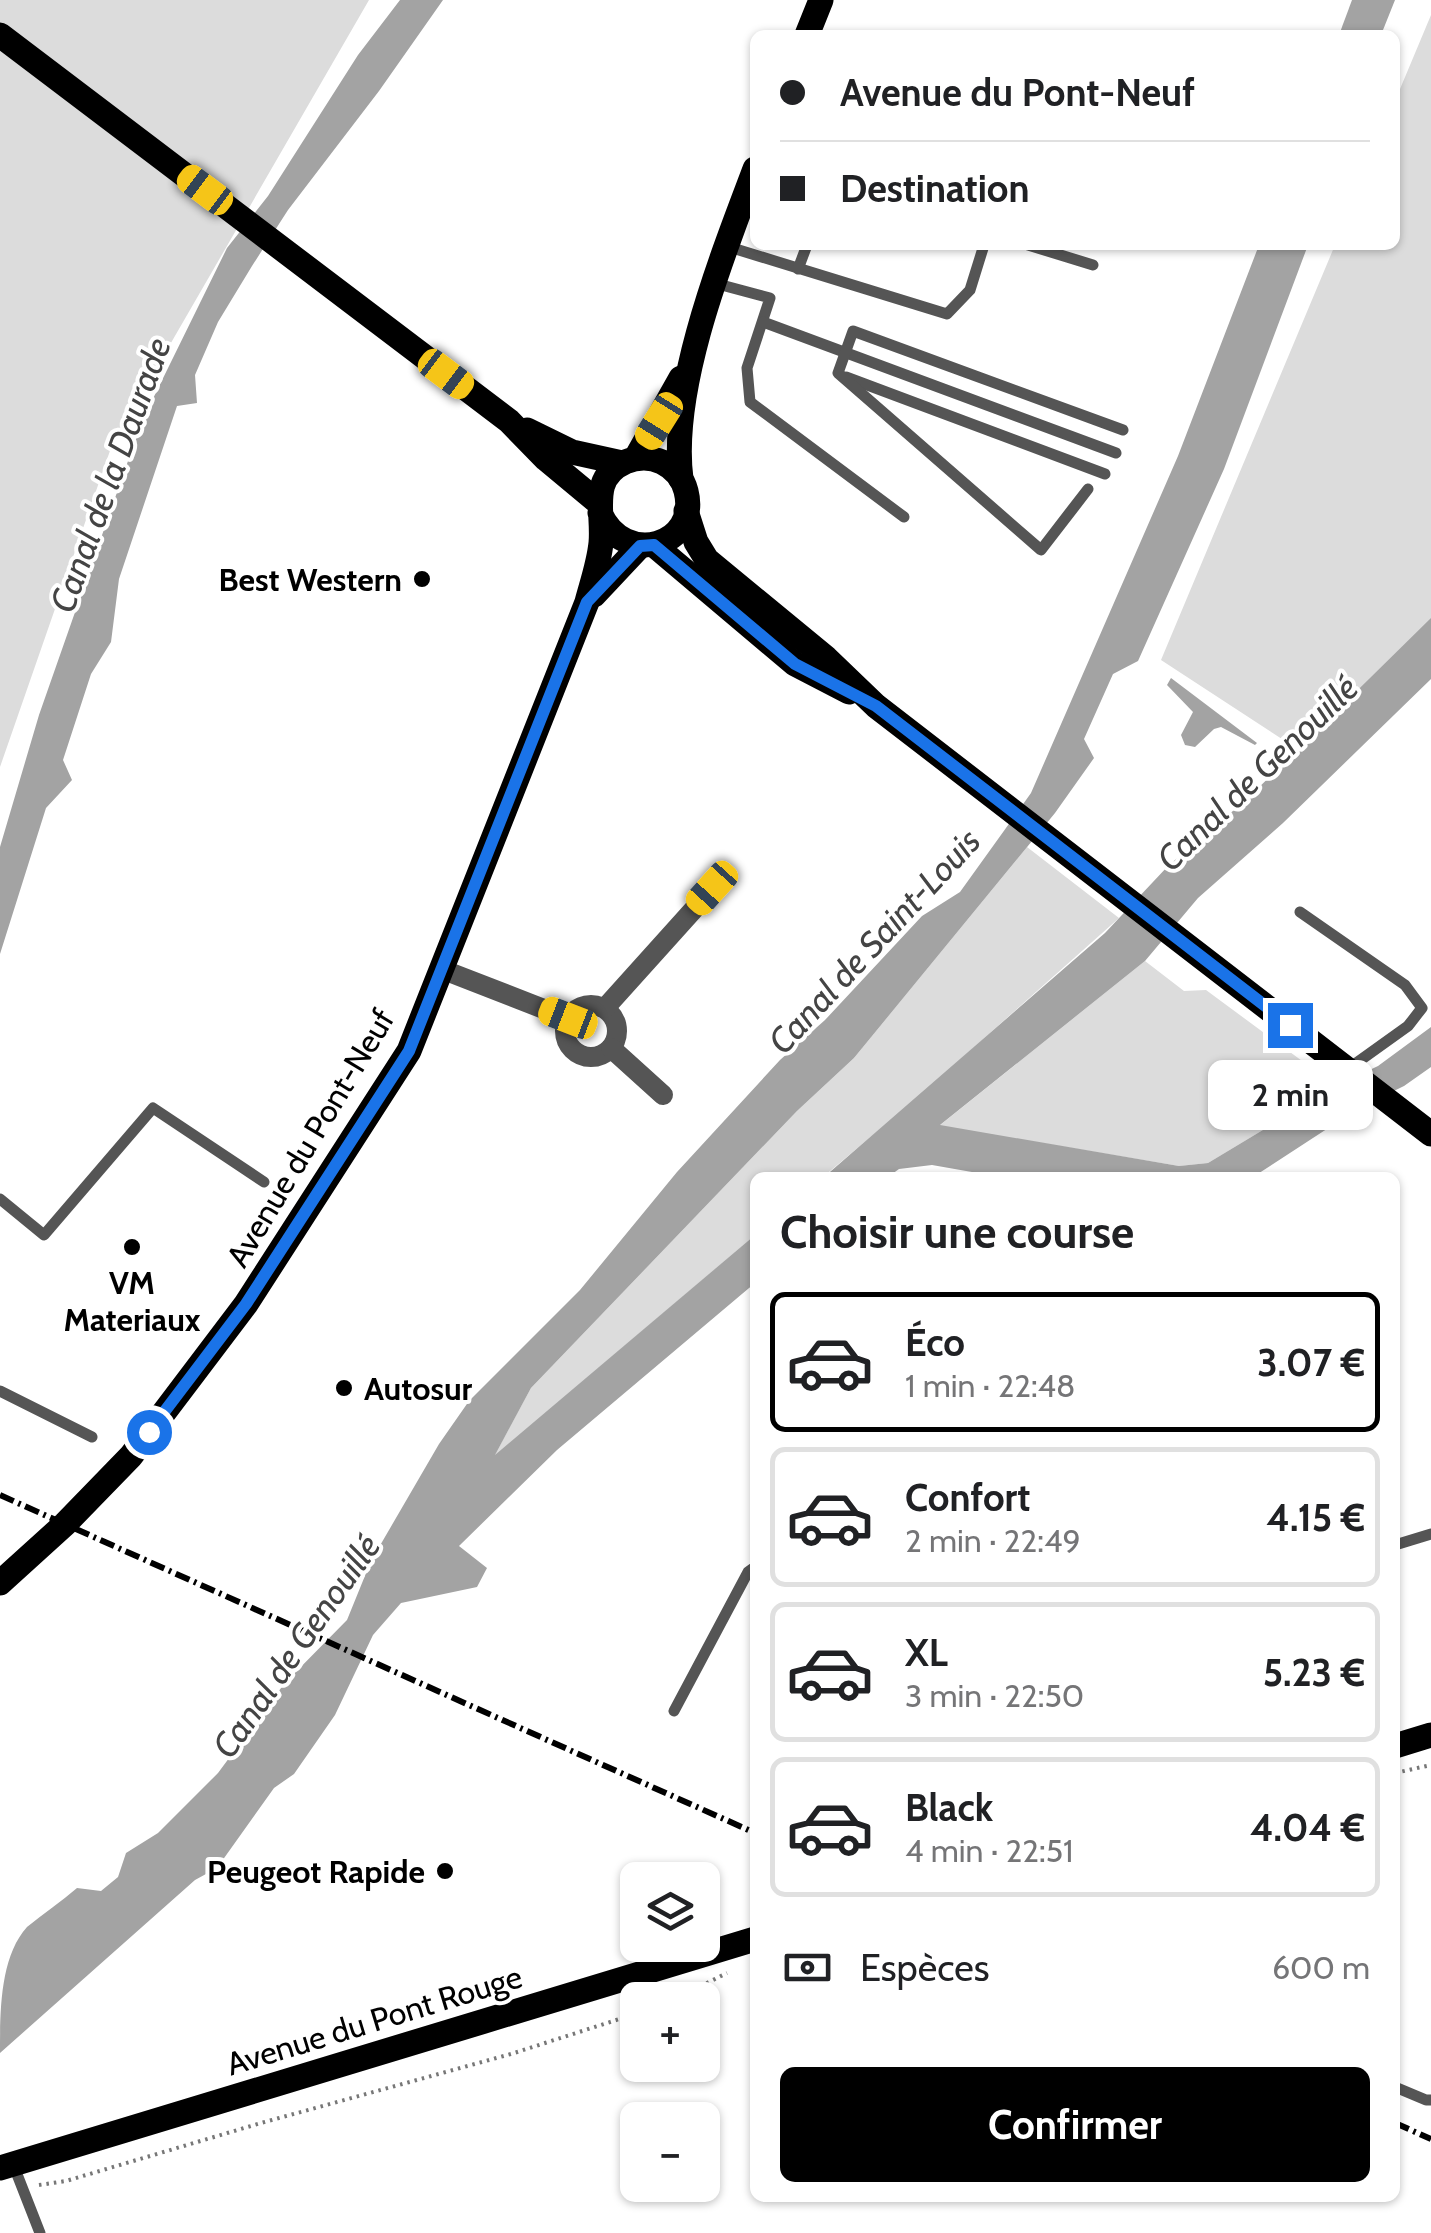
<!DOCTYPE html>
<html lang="fr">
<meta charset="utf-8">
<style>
body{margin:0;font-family:Cabin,sans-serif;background:#f2f2f2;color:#202124;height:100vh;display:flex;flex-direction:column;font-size:38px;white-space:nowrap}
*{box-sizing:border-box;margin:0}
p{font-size:32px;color:#757577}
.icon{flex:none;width:55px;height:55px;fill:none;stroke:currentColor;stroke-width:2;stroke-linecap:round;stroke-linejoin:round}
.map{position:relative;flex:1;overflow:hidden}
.panel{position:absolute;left:750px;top:1172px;width:650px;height:1030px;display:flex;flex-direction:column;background:#fff;border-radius:15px;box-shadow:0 2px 8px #0004}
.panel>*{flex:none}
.hud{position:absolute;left:750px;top:30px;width:650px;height:220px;border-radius:15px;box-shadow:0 2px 8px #0004;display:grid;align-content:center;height:220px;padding:0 30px;background:#fff}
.fabs{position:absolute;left:620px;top:1862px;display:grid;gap:20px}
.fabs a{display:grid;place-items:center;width:100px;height:100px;border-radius:15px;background:#fff;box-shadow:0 2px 8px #0004;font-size:50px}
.end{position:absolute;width:45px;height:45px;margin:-22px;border:12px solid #1a73e8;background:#fff;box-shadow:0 0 0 5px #fff}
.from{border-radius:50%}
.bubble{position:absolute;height:70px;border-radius:15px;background:#fff;box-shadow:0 2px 8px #0004;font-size:32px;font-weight:700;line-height:70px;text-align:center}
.car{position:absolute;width:30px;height:60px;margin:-30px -15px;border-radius:12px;box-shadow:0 0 8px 2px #0007;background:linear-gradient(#f5c518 24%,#345 0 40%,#f5c518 0 76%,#345 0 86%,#f5c518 0)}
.hud b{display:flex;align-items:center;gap:35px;height:95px;font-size:38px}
.hud b+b{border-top:2px solid #e0e0e0}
.hud i{width:25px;height:25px;background:#202124}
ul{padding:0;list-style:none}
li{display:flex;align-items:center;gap:30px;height:140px;margin:0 20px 15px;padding:0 10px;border:5px solid #e0e0e0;border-radius:15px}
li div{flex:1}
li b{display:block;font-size:38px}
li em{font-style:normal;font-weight:700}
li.current{border-color:#000}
li>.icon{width:90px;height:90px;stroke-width:1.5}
h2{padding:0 30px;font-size:45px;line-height:120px}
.pay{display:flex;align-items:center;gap:25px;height:110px;padding:0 30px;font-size:38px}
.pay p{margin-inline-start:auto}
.cta{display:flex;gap:20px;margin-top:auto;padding:20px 30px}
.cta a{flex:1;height:115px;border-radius:15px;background:#000;color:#fff;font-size:40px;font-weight:700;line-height:115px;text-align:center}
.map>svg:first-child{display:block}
</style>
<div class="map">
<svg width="1431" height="2233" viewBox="0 0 1431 2233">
<rect width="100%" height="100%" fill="#fff"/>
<g fill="#dcdcdc">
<path d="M0 0H369L112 445 0 767Z"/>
<path d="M1431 15V647L1285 741 1161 660 1335 245H1395V101Z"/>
<path d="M1027 847 1119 918 918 1097 823 1177 755 1178V1235L493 1458 531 1388 797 1111 854 1058Z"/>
<path d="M1145 961 1184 991 1206 990 1336 1086 1208 1163 1179 1166 939 1126Z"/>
</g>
<g fill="#a3a3a3">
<path d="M400 0H443L379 91 288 210 252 266 218 322 195 375 197 403 177 406 119 579 111 642 91 674 63 760 72 780 46 808 0 954V847L39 715 142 421 227 248 268 196 358 55Z"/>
<path d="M1352 0H1395L1381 35H1339Z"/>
<path d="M1259 245H1308L1224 469 1138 661 1113 674 1084 739 1094 758 1055 813 854 1058 797 1111 531 1388 495 1455 755 1235V1283L557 1450 459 1546 487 1568 477 1587 401 1603 373 1635 335 1715 294 1774 274 1788 217 1868 195 1880 0 2053C0 2011 0 1957 27 1927 44 1913 61 1902 77 1888L101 1891 118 1877 126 1853 158 1833 218 1773 284 1684 347 1620 371 1561 439 1444 469 1401 580 1290 677 1172 780 1060 825 1020 922 916 960 892 1031 793 1178 456Z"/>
<path d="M1431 618V679L1283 823 1198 898 1145 961 940 1125 1179 1166 1208 1163 1336 1086 1378 1066 1431 1027V1067L1404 1086 1359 1108 1253 1177 1006 1178 932 1165 899 1169 888 1177 823 1178 1105 933 1168 866 1247 799Z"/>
<path d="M1171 678 1257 743 1255 745 1221 727 1214 729 1195 747 1185 745 1181 735 1193 712 1167 685Z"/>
</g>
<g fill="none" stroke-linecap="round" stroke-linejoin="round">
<g stroke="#777" stroke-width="4" stroke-dasharray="2.5 5" stroke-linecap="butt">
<path d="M1395 1773 1431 1765"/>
<path d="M673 2000 727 1973"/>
<path d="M39 2185 66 2181 261 2123 511 2054 638 2013"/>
</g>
<g stroke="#555" stroke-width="11">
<path d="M1028 245 1093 265"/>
<path d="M726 246 947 314 970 290 984 245"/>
<path d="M798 269 807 245"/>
<path d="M714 283 770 298 747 368 750 402 904 517"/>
<path d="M763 322 1116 453"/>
<path d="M846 377 1105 474"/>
<path d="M1088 489 1041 550 838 373 853 331 1123 430"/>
<path d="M1300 912 1405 985 1422 1008 1408 1026 1348 1069"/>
<path d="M0 1199 44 1235 153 1108 264 1182"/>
<path d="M0 1391 92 1437"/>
<path d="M1395 1545 1431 1534"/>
<path d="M674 1711 748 1572 755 1567"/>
<path d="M1395 2087 1426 2100H1431"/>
<path d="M13 2164 40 2233"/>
</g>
<g stroke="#555" stroke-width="20">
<path d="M441 969 567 1018"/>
<circle cx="591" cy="1031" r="26"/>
<path d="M605 1008 713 888"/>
<path d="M611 1048 663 1095"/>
</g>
<g stroke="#000" stroke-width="25">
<path d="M0 35 509 421 546 459 599 503"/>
<path d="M807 35 821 0"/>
<path d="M527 430 572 452 622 463"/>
<path d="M636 458 681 378"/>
<path d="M681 479C669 388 723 254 755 169"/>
<path d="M686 511 696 542 707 560 826 658 876 706 1431 1134"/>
<path d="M654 545 795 664 849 692"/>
<path d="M594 595 640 546"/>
<path d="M0 1583 65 1524 131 1456 246 1304 409 1051 587 602C592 583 599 563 601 543 604 512 589 478 625 462 637 457 651 457 662 462 674 468 683 479 686 491 700 546 624 568 600 513"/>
<path d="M1395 1746 1431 1735"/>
<path d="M0 2168 755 1939"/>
</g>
<g stroke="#000" stroke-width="6" stroke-dasharray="15 5 2.5 5" stroke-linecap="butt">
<path d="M0 1495 755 1833"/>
<path d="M1395 2123 1431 2139"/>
</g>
</g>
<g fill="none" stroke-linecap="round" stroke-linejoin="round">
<path stroke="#1a73e8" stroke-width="12" d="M149 1432 246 1304 409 1051 587 602 640 546 654 545 795 664 876 706 1290 1025"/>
</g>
<g fill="#000" stroke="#fff" stroke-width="4">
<circle cx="422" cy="579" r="10"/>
<circle cx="132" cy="1247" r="10"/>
<circle cx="344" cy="1388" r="10"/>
<circle cx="445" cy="1871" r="10"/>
</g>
<g text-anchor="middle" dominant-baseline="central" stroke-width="8" stroke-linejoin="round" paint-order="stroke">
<g font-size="32" font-weight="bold" fill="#000" stroke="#fff" text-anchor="end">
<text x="402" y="579">Best Western</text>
<text x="132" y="1282" text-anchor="middle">VM<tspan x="132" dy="37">Materiaux</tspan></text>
<text x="364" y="1388" text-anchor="start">Autosur</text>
<text x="425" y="1871">Peugeot Rapide</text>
</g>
<g font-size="32" fill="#000" stroke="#fff">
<text transform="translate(310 1138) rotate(-59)">Avenue du Pont-Neuf</text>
<text transform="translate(374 2020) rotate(-17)">Avenue du Pont Rouge</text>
</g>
<g font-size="35" font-style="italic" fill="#444" stroke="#fff">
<text transform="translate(110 475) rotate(-70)">Canal de la Daurade</text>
<text transform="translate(1257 773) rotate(-44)">Canal de Genouillé</text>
<text transform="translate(874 941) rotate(-47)">Canal de Saint-Louis</text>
<text transform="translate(296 1646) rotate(-55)">Canal de Genouillé</text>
</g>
</g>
</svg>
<div class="fabs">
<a><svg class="icon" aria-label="layers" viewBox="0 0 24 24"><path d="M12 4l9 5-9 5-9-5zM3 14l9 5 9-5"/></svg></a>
<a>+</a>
<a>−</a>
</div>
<i class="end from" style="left:149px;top:1432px"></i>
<i class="end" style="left:1290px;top:1025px"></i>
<div class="bubble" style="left:1208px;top:1060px;width:165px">2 min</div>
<i class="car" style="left:205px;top:190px;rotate:307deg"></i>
<i class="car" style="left:446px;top:374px;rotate:127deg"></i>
<i class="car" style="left:659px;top:421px;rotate:212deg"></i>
<i class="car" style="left:712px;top:888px;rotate:222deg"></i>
<i class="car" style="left:568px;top:1018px;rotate:291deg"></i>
<div class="hud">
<b><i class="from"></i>Avenue du Pont-Neuf</b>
<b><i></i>Destination</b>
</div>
<section class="panel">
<h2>Choisir une course</h2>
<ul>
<li class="current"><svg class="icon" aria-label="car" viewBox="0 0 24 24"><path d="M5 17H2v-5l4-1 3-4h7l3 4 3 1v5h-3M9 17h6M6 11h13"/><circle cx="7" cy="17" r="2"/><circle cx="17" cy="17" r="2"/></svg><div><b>Éco</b><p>1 min · 22:48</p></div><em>3.07 €</em></li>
<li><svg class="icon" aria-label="car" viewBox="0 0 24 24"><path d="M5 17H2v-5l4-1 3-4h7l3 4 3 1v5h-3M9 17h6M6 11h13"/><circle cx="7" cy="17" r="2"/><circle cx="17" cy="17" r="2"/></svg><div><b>Confort</b><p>2 min · 22:49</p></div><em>4.15 €</em></li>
<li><svg class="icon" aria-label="car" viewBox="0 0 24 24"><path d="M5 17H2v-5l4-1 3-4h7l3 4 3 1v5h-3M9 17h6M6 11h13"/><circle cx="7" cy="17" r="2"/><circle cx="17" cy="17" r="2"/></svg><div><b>XL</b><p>3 min · 22:50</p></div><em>5.23 €</em></li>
<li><svg class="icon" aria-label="car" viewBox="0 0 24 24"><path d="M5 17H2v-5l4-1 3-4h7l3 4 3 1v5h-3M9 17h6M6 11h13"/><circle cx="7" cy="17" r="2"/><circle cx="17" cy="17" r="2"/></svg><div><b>Black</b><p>4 min · 22:51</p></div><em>4.04 €</em></li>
</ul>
<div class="pay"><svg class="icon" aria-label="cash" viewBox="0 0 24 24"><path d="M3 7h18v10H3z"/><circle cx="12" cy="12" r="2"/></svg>Espèces<p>600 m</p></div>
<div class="cta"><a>Confirmer</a></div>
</section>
</div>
